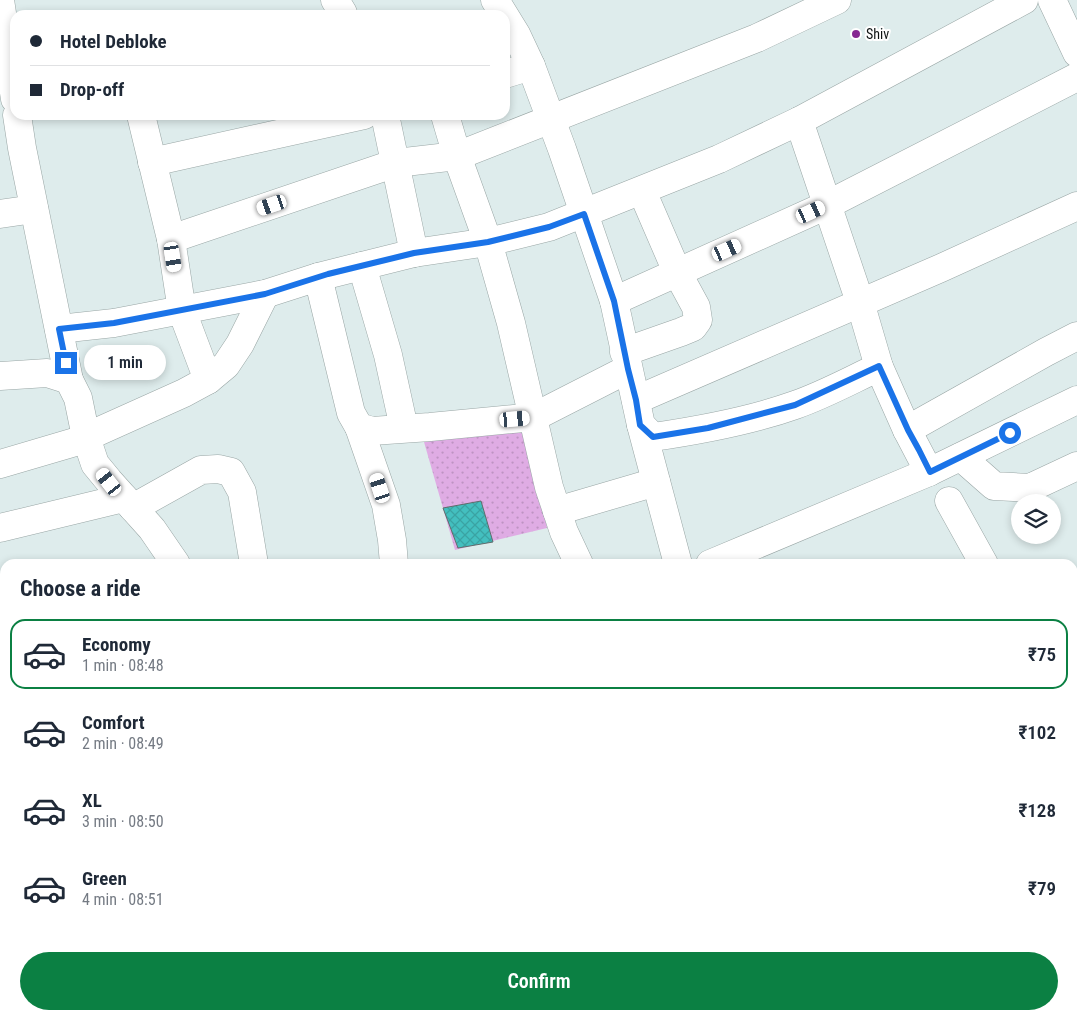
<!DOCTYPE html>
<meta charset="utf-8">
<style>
body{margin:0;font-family:"Roboto Condensed",sans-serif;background:#f2f2f3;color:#1f2937;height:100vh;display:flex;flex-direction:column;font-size:19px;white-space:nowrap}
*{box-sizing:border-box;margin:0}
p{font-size:16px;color:#747a83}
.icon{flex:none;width:28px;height:28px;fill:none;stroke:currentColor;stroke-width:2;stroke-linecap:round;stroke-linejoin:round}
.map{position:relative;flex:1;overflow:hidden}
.side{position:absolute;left:0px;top:559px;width:1078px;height:461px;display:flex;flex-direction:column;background:#fff;border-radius:15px 15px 0 0;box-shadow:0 2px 8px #0003}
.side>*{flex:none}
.top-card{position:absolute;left:10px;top:10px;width:500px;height:110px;border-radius:15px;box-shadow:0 2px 8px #0003;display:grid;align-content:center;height:110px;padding:0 20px;background:#fff}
.tools{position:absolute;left:1011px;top:494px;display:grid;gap:10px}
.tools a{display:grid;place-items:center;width:50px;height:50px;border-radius:50%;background:#fff;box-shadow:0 2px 8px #0003;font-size:25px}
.end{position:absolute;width:22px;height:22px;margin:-11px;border:6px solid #1a73e8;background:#fff;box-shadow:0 0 0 2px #fff}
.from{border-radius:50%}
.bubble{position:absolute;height:35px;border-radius:18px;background:#fff;box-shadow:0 2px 8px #0003;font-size:16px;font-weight:600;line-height:35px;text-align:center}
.car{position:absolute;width:15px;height:30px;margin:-15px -8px;border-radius:6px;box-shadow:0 0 4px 1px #0007;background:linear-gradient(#fff 24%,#345 0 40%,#fff 0 76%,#345 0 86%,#fff 0)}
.top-card b{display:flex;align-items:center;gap:18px;height:48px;font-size:19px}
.top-card b+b{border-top:1px solid #e0e1e3}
.top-card i{width:12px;height:12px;background:#1f2937}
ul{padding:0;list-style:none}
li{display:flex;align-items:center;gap:15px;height:70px;margin:0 10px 8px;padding:0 10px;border:2px solid transparent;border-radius:15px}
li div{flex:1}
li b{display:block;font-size:19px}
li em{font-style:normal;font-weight:600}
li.active{border-color:#0b8043}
li>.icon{width:45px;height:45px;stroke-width:1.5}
h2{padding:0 20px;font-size:22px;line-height:60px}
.cta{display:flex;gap:10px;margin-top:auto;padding:10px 20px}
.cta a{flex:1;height:58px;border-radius:30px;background:#0b8043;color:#fff;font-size:20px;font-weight:600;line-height:58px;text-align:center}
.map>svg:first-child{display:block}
</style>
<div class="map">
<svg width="1077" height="1019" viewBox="0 0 1077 1019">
<defs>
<pattern id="park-dots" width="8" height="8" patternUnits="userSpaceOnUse" patternTransform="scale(1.25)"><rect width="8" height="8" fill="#dface4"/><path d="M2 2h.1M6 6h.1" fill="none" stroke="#be93c3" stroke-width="1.8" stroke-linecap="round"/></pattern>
<pattern id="building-cross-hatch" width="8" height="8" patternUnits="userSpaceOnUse" patternTransform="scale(1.25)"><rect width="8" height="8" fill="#43bfbf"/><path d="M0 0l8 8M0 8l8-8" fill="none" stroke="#3aa3a3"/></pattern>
</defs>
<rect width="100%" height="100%" fill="#deecec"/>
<path fill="url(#park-dots)" d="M527 426 547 528 455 550 424 442Z"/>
<path fill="url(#building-cross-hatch)" stroke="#606c6c" d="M481 501 493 542 458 548 443 508Z"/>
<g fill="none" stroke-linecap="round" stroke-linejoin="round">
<g stroke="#99a6a5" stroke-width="29">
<g id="minor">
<path d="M0 0 15 99"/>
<path d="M335 0 343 13 342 15"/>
<path d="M495 0 516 34 531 66 562 149 614 301 641 425 653 437C701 430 750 421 795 405 824 395 851 380 879 367"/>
<path d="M1052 0 1077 53"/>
<path d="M505 74 531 66"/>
<path d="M17 115 22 148 69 380"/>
<path d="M141 115 171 239 182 311 208 380"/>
<path d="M385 115 414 253"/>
<path d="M445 115 457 156 488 242 511 323 549 487 564 532 579 564"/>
<path d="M799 121 860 302 879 367 907 430 929 472"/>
<path d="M152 162 364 115"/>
<path d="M0 214 34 209"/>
<path d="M171 239 396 163 457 156 757 38 837 0"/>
<path d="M362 266 388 355 404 428"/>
<path d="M318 277 351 413 359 427 372 431 430 427 534 417 628 369"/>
<path d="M614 301 827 205 1077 77"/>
<path d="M59 329 114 323 265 294 318 277 414 253 488 242 549 227 719 159 799 121 1024 0"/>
<path d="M624 352 681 332 693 327 698 320 696 307 677 272 642 191"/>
<path d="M0 376 47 373 69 380 78 398 86 437 95 464 109 481 152 529 176 564"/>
<path d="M636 400 941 268 1077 206"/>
<path d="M641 425 678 564"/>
<path d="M359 427 386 505 392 540 394 564"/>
<path d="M907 430 1046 352 1077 336"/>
<path d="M961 457 994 486 1030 488 1077 466"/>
<path d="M0 464 75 442 184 393 208 380 226 365 240 344 265 294"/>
<path d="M949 501 984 564"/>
<path d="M133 508 201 470 218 469 231 472 242 492 254 564"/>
<path d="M557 511 656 482"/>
<path d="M0 528 124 498"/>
<path d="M710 564 929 472 1077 400"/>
<path d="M1072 634 1077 633"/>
<path d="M0 659 5 658"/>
<path d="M1072 729 1077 738"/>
<path d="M0 766 5 765"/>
<path d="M1072 868 1077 866"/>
<path d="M0 950 5 974"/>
<path d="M14 1015V1019"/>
<path d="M279 1015 280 1019"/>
<path d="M423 1015 425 1019"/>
<path d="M46 1019 54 1015"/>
<path d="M675 1019 687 1015"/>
<path d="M922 1019 930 1015"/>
</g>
</g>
<use href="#minor" stroke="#fff" stroke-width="28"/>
</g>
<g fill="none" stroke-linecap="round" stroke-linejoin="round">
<path stroke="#1a73e8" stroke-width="6" d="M66 363 59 329 114 323 265 294 328 274 414 253 488 242 549 227 584 214 614 301 628 369 636 400 640 425 653 437 708 428 795 405 879 366 908 430 919 450 930 472 1010 433"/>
</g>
<circle fill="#862791" stroke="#fff" stroke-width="2" cx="856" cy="34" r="5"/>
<g text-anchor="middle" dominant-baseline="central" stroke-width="4" stroke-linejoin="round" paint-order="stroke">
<g font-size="14" fill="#101515" stroke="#fff" text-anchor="start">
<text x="866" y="34">Shiv</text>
</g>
</g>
</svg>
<div class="tools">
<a><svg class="icon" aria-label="layers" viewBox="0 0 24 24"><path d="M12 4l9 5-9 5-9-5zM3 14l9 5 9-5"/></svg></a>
</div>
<i class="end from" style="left:1010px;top:433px"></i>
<i class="end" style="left:66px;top:363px"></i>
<div class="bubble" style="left:84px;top:345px;width:82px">1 min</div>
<i class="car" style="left:272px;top:205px;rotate:251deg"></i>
<i class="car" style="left:811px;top:212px;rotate:65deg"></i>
<i class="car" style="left:727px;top:250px;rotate:66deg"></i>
<i class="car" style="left:173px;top:257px;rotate:171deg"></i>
<i class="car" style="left:515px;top:419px;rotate:85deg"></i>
<i class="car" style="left:109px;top:482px;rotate:322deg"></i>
<i class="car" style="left:380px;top:488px;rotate:342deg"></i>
<div class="top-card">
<b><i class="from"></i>Hotel Debloke</b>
<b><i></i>Drop-off</b>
</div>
<section class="side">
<h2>Choose a ride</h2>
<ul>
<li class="active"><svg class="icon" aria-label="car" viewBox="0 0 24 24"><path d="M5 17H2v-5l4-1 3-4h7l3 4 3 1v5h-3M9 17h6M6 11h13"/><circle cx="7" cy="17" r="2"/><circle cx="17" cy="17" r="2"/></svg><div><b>Economy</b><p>1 min · 08:48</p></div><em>₹75</em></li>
<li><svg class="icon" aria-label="car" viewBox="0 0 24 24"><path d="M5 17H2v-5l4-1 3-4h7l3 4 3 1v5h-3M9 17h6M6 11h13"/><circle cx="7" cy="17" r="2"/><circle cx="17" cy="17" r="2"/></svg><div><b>Comfort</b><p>2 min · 08:49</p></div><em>₹102</em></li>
<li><svg class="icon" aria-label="car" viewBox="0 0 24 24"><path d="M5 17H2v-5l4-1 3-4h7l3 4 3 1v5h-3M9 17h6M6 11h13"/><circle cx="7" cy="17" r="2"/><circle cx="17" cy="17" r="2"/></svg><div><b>XL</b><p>3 min · 08:50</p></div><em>₹128</em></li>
<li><svg class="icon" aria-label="car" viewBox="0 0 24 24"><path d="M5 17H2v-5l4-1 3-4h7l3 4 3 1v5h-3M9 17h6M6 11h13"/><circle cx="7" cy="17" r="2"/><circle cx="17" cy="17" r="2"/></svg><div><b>Green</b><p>4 min · 08:51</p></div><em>₹79</em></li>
</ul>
<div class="cta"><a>Confirm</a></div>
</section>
</div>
